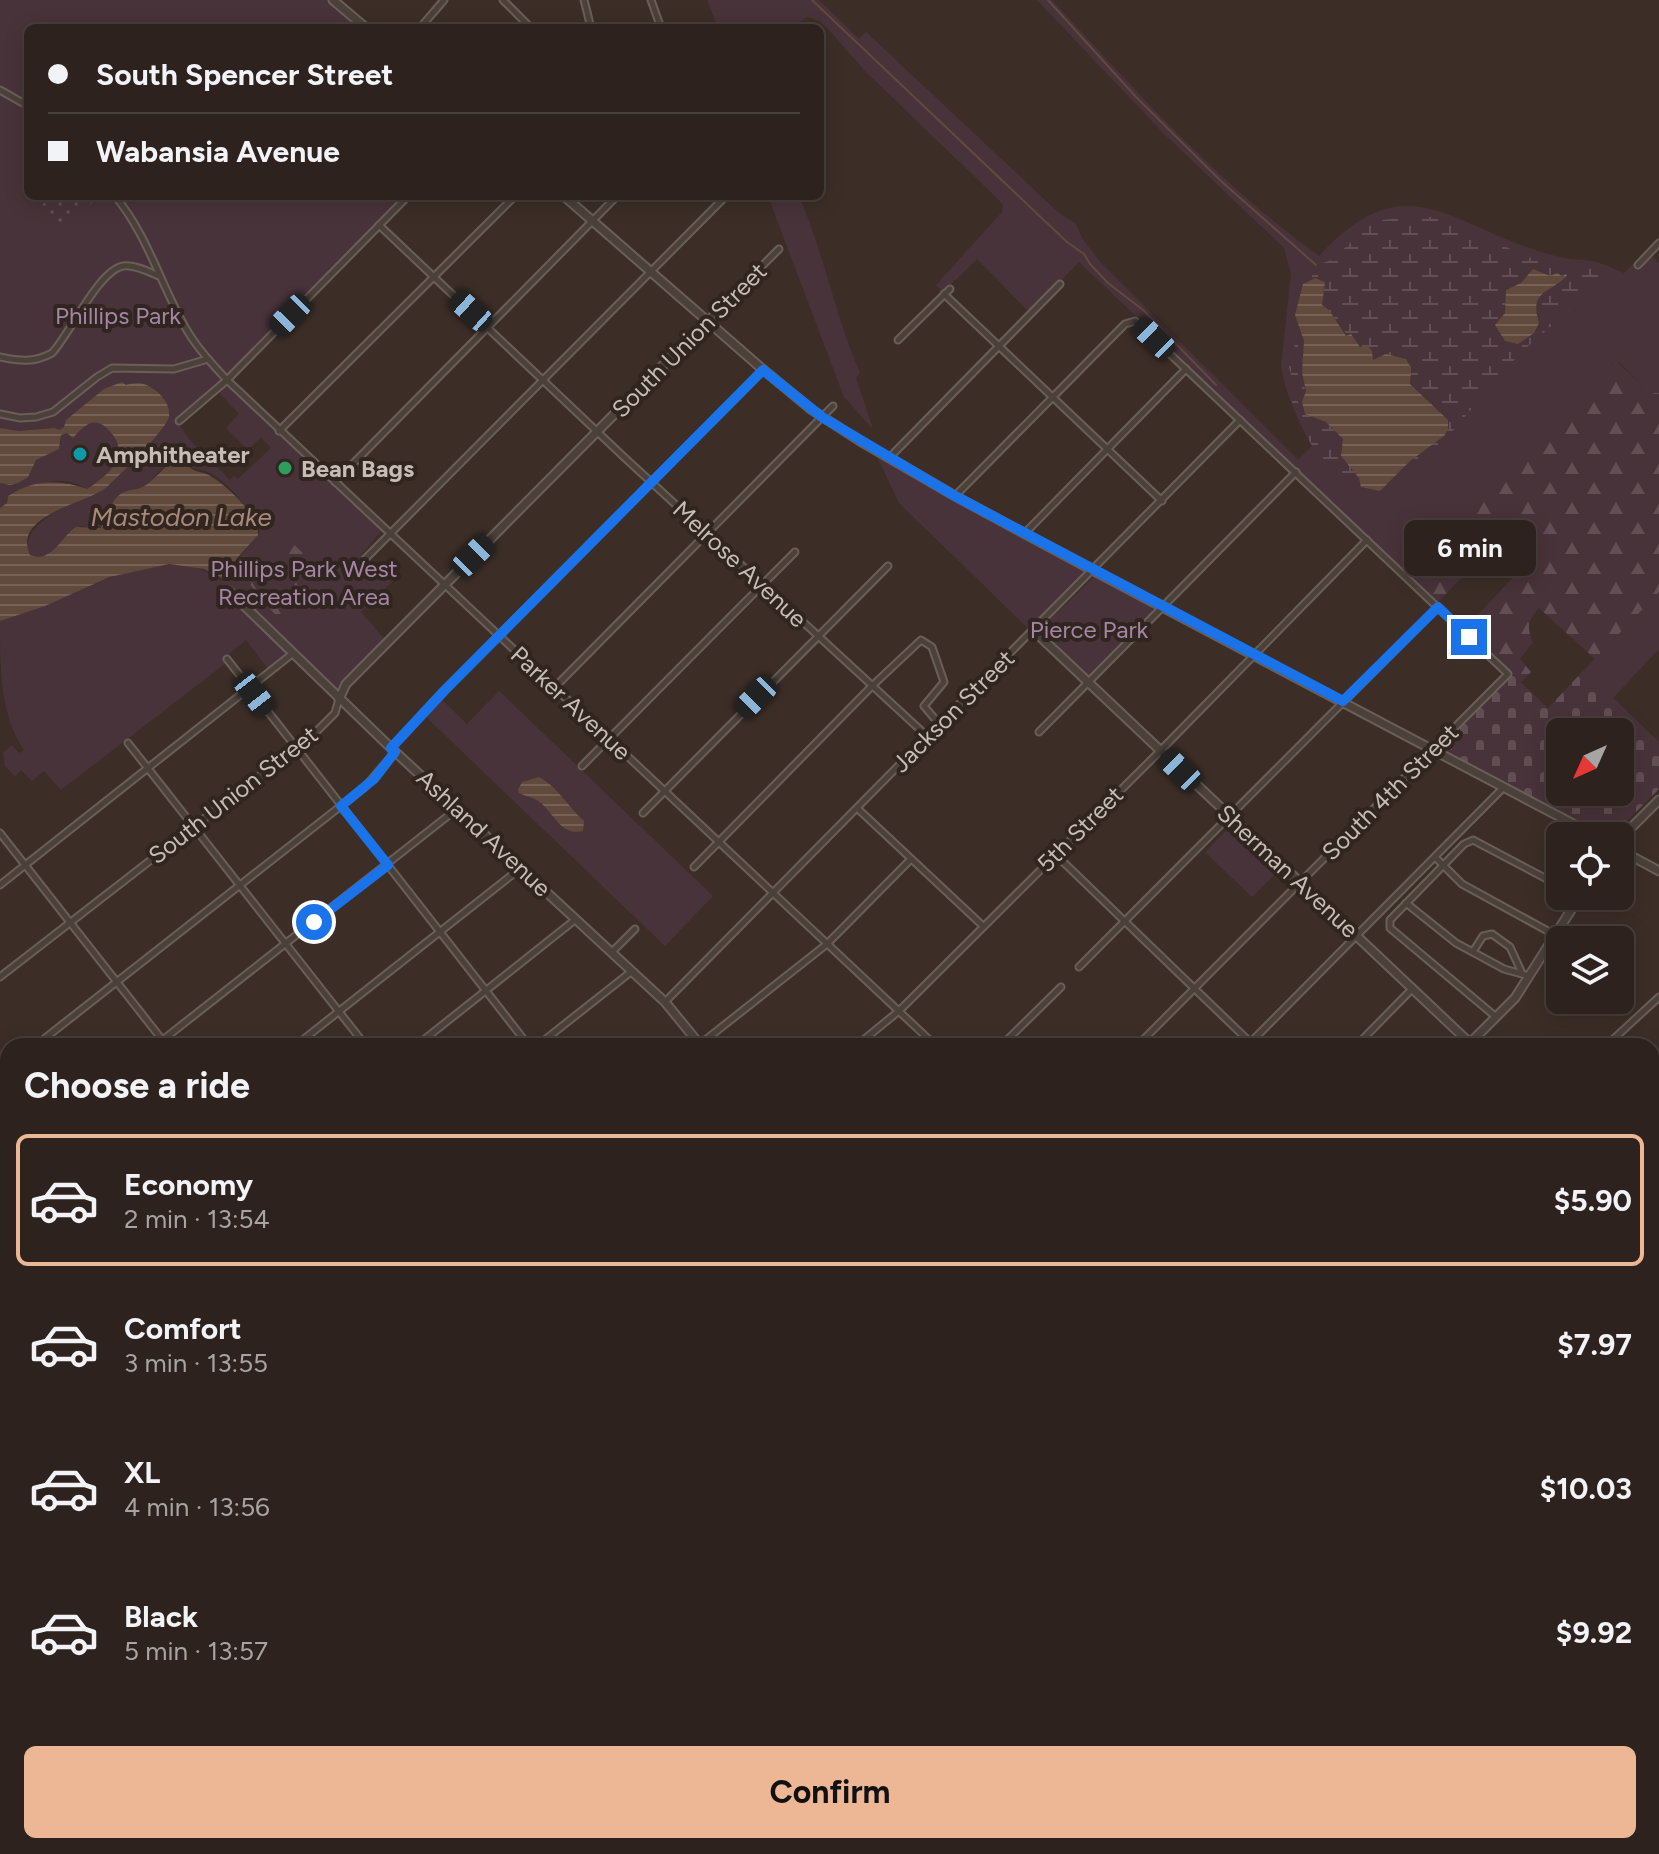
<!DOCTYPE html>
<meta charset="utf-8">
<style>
body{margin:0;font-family:Figtree,sans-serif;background:#352a26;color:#f1f3f6;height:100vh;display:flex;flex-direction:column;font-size:30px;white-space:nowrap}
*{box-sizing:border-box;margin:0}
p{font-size:26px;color:#a7a4a4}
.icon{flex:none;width:44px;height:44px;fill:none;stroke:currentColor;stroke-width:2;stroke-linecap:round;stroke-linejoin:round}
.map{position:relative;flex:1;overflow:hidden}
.details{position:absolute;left:0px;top:1038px;width:1660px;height:816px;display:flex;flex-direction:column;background:#2d221d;border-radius:24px 24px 0 0;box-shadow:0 4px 20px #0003,0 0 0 2px #483f3b}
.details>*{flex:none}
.banner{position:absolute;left:24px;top:24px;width:800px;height:176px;border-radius:12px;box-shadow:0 4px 20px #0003,0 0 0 2px #483f3b;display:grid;align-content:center;height:176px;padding:0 24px;background:#2d221d}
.needle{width:52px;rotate:225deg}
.tools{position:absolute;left:1546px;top:718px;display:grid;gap:16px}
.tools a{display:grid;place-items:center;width:88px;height:88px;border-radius:12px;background:#2d221d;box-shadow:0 4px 20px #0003,0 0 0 2px #483f3b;font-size:40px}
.end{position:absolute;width:36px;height:36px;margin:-18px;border:10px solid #1a73e8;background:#fff;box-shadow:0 0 0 4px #fff}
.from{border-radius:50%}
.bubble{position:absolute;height:56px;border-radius:12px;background:#2d221d;box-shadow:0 4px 20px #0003,0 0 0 2px #483f3b;font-size:26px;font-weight:700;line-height:56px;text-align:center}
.car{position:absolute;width:24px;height:48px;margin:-24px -12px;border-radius:10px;box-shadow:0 0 6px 2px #0007;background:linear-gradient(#222 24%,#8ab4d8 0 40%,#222 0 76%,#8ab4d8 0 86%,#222 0)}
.banner b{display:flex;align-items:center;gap:28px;height:76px;font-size:30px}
.banner b+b{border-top:2px solid #483f3b}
.banner i{width:20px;height:20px;background:#f1f3f6}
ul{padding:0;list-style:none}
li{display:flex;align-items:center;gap:24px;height:132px;margin:0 16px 12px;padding:0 8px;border:4px solid transparent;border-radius:12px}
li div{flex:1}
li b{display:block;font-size:30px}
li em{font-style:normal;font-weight:700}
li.on{border-color:#edb695}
li>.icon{width:72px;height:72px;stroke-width:1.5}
h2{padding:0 24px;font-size:36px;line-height:96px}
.primary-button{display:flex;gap:16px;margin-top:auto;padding:16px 24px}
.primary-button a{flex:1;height:92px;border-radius:12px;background:#edb695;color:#111;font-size:32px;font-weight:700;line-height:92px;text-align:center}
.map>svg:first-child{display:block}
</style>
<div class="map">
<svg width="1659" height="1854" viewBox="0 0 1659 1854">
<defs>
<pattern id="forest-firs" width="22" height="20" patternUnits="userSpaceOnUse" patternTransform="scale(2)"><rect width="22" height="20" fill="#49333a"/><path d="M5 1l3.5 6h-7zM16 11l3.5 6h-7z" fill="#624f54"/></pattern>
<pattern id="wetland-marsh" width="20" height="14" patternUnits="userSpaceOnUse" patternTransform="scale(2)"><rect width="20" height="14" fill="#49333a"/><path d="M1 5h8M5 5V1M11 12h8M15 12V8" fill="none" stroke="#624f54"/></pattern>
<pattern id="cemetery-stones" width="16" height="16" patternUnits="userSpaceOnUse" patternTransform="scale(2)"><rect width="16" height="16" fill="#49333a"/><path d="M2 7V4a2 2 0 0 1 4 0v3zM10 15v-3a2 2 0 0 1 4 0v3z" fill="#624f54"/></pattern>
<pattern id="garden-dots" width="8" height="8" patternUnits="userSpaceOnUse" patternTransform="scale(2)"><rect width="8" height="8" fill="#49333a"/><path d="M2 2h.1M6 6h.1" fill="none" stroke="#624f54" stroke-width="1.8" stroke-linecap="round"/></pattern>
<pattern id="water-rules" width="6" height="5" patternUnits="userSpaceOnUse" patternTransform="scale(2)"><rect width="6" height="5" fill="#61493c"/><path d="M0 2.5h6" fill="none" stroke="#766156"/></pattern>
</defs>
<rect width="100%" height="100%" fill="#3c2e27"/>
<g fill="#49333a" fill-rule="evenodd">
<path d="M0 0H333L336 2 333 7 358 28H28V196H404L225 380 383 529 362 554 392 582 361 612 387 642 346 684 339 699 287 652 268 669 246 640 223 659 226 663 61 790 44 771 32 781 21 770 15 776 5 766 3 753 12 745 19 753 24 750C0 715 0 666 0 621 20 614 39 608 58 600 107 580 172 543 221 581L226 579 238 559 260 532C256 514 227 481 210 473 201 468 195 472 187 463L190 456 182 448 144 487 125 491 119 495 104 525 93 529 81 526C67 539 53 558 33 557L27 551C28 534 33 529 45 519 63 505 73 506 90 496 77 470 33 483 12 493L8 496 7 503 0 508V483C21 488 27 476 36 460 53 450 64 454 60 431L54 428 19 431 0 428ZM215 388 239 414 226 428 248 450 261 437 271 448 238 479 234 476 230 480 190 440 180 426 184 414Z"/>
<path d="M707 0H819L859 39 866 32 1059 213 1076 224 1082 238 1100 262 1298 460 1312 446C1299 422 1285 394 1281 366L1291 274 1284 248 1164 134 1037 0H1052C1135 90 1219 184 1319 256 1402 166 1443 219 1535 250 1546 254 1559 257 1571 259 1579 260 1587 259 1595 262 1605 264 1614 269 1624 273L1634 263 1640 269 1652 256 1659 263V393L1641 392 1642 385 1620 363H1613L1407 574 1079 262 1030 313 977 259 943 292 936 285 1002 212 1003 205 999 200 865 71 829 30 819 21 807 17 791 28H718Z"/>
<path d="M768 196H799C824 253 835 316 860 373L856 378 873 429 844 397Z"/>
<path d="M873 448 1094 571 1032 632 899 503Z"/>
<path d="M1094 577H1099L1153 606 1154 611 1092 675 1086 676 1040 631 1042 627Z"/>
<path d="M1659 592V649L1613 698 1584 670Z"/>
<path d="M499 691 713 896 665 946 422 713 438 696 467 724Z"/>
<path d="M1230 827 1278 871 1252 897 1205 852Z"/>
<path d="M1659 1141V1223L1652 1216V1149Z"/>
<path d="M1652 1221 1659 1228V1310L1652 1317Z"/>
<path d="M1659 1811V1854H1545L1562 1846H1652V1813Z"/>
</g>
<g fill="url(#forest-firs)">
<path d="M1617 362 1642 385 1641 392 1659 393V592L1595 659 1539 608C1528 620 1526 627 1533 642L1520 659 1531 672 1521 682 1465 629 1515 575 1489 550 1437 603 1407 574 1609 366Z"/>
<path d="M283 538H287L311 561 326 566C342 591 306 620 283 624L244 577Z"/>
</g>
<path fill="url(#wetland-marsh)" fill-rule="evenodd" d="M1416 216C1426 216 1437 217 1446 220 1486 232 1554 282 1597 267V262L1603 265 1608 271C1582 305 1545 328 1515 359 1493 383 1472 408 1451 433 1441 445 1425 452 1414 464 1400 477 1394 493 1375 501L1337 473 1312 446 1301 425 1292 403 1294 383 1288 365 1294 349 1298 324C1306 347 1300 371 1306 395L1302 402 1310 416 1326 422 1343 439 1342 459 1352 467 1366 490 1376 492 1421 452 1413 387 1403 357 1395 358 1386 354 1373 360 1364 348 1360 347 1358 341C1337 331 1338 317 1322 305L1321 298 1326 285 1313 279 1310 282 1316 265 1332 260 1368 226 1383 220ZM1533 269 1550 276 1565 274 1564 280 1546 290 1536 303C1532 326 1545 323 1523 343L1500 336 1495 328C1502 308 1517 284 1533 269Z"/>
<g fill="url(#cemetery-stones)" fill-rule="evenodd">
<path d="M1584 670 1659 742V789L1612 836H1602L1447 754 1444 748 1448 739 1512 674 1548 708ZM1560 732H1620V792H1560Z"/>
<path d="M939 1846H1423L1430 1854H941Z"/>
</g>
<path fill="url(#garden-dots)" d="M52 196H100L60 229 41 209 42 205Z"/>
<g fill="url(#water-rules)">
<path d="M1533 269 1550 276 1557 273 1562 276 1566 274 1567 276C1548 294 1529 291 1539 323L1534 333 1518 344 1505 341 1495 325 1505 313 1506 290 1521 283Z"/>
<path d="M1315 278 1325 282 1322 305 1329 310 1346 336 1351 334 1360 347 1368 346 1372 351 1373 360 1386 354 1406 359 1411 368 1410 384 1448 420V430L1444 436 1410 461 1380 491 1361 487 1359 478 1341 456 1343 439 1326 422 1305 414 1302 402 1306 391 1302 373 1304 341 1295 315 1303 284Z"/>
<path d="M122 382 126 385C138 381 145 383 155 390 163 396 170 405 169 416 168 428 121 474 109 485 91 504 11 513 30 555 51 564 61 537 76 527L100 528C110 519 108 505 118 496 126 488 138 491 146 485 159 475 171 461 181 449L189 455 186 463C193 474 202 470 212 477 228 487 260 516 258 535L239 556 225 580 204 569 169 564 110 577 45 606 0 621V508L7 503 8 496C34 479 60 479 87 489 107 476 130 458 113 435 98 415 87 421 73 438L67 433 61 435 59 449 36 460 28 477 18 483 10 485 0 483V428L19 431 54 428 60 430 64 427 66 420 104 389Z"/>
<path d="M539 777C558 787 568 807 584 821L583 831C562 836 556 817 542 804 535 797 527 797 519 793L518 790 522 782Z"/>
<path d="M1506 1846H1562L1545 1854H1490Z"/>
</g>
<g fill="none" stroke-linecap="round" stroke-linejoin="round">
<g stroke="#61493c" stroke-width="2">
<path d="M812 0 1067 242 1084 254 1090 264 1108 283 1143 310 1216 385"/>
<path d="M1048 0 1136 97 1221 181 1316 265"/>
</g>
<g stroke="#6a5f58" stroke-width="9">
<g id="minor">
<path d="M503 0 531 28"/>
<path d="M584 0 591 28"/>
<path d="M651 0 661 28"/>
<path d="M420 28 444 0"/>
<path d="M0 90 28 106"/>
<path d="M115 196C149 237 161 287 188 332 199 350 213 365 227 380L936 1046"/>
<path d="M379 225 625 458 928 737"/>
<path d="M1638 265 1659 243"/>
<path d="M944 294 1162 501"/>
<path d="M707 321 779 249"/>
<path d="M898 340 950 289"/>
<path d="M0 357C19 361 34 363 52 353 70 334 98 271 123 266 134 264 149 272 159 276"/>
<path d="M0 414 20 418 36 417 53 412 97 377 112 368 174 369 208 359"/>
<path d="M179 421 227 380 408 196"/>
<path d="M279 431 515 196"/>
<path d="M889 458 1060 284"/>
<path d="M335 482 617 196"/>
<path d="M955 496 1125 324 1135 321 1508 674 1137 1046"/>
<path d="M1025 533 1186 369"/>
<path d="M365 559 726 196"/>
<path d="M227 659 529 1046"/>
<path d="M555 687 833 406"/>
<path d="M1039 732 1296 472"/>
<path d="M128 743 366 1046"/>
<path d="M391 748 444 691 763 370"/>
<path d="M582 766 795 552"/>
<path d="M857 808 983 926"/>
<path d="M643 813 888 566"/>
<path d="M0 833 167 1046"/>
<path d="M1055 854 1254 1046"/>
<path d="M1435 857 1462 884 1555 935"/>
<path d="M694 867 872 686 921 640 932 647 944 682 924 706 940 725"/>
<path d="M0 885 292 654"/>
<path d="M1406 903 1456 943 1504 969 1529 976"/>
<path d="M1474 950 1483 936 1492 934 1510 947 1521 971"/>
<path d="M612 952 635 929"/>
<path d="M1079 967 1438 607"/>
<path d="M0 977 316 732 335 713 339 699"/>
<path d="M665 1002 1240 420"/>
<path d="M1496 1017 1390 928V920L1464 844 1473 840 1560 886"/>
<path d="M699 1045 827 944 911 859"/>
<path d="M35 1046 365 787 395 752"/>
<path d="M155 1046 458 808"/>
<path d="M295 1046 522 867"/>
<path d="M416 1046 576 919"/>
<path d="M537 1046 632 971"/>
<path d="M856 1046 899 1011 1160 751 1367 540"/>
<path d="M1001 1046 1061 987"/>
<path d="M1247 1046 1504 787"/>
<path d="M1356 1046 1413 988"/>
<path d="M1606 1046 1659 997"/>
<path d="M0 1069 3 1075 0 1079"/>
<path d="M1652 1099 1659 1093"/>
<path d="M0 1167 8 1160"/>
<path d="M0 1276 8 1270"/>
<path d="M0 1308 8 1316"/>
<path d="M0 1371 8 1364"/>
<path d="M1659 1380 1654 1390 1659 1399"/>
<path d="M0 1465 8 1458"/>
<path d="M0 1538 8 1547"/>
<path d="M1652 1624 1659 1631"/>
<path d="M0 1660 8 1669"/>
<path d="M0 1720 8 1714"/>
<path d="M0 1724 8 1734"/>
<path d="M0 1829 8 1838"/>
<path d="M15 1846 22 1854"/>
<path d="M196 1846 202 1854"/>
<path d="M342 1846 348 1854"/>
<path d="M436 1846 438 1854"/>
<path d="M645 1846 651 1854"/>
<path d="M936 1846 937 1854"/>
<path d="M127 1854 146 1846"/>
<path d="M247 1854 257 1846"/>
<path d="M281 1854 291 1846"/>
<path d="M702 1854 712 1846"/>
</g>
</g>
<g stroke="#6a5f58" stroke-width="11">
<g id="tertiary">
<path d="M333 0 366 28"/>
<path d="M564 196 760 367 812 410 860 441 955 496 1094 571 1596 836"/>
<path d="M229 591 391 748 665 1002 701 1046"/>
<path d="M1033 630 1473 1046"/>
<path d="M339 699 346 684 707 321"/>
<path d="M1620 839 1659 800"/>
<path d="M1620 850 1659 871"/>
<path d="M1469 1044 1515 998 1580 896"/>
<path d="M1652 1217 1659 1224"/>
<path d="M1652 1508 1659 1502"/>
<path d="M1652 1774 1659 1771"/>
<path d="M1430 1846 1439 1854"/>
<path d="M826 1854 862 1846"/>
<path d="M1457 1854 1475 1846"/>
</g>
</g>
<use href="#minor" stroke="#4c413a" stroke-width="5"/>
<use href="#tertiary" stroke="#4c413a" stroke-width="7"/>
</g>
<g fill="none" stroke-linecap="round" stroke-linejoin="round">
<path stroke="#1a73e8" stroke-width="10" d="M314 922 388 865 341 806 374 779 395 752 391 748 444 691 763 370 822 417 955 496 1343 701 1438 607 1469 637"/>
</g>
<circle fill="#0f9aa8" stroke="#31261f" stroke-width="3" cx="80" cy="454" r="8"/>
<circle fill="#2e9e5b" stroke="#31261f" stroke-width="3" cx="285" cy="468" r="8"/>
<g text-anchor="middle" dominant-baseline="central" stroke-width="8" stroke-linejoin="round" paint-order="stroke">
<g font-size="24" fill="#a585a6" stroke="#31261f">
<text x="118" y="315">Phillips Park</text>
<text x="304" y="568">Phillips Park West<tspan x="304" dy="28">Recreation Area</tspan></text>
<text x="1089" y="629">Pierce Park</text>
</g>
<g font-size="24" fill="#c7bdb6" stroke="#31261f">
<text transform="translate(689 340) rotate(-45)">South Union Street</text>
<text transform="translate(740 564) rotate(43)">Melrose Avenue</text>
<text transform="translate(571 703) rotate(43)">Parker Avenue</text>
<text transform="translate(953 711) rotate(-45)">Jackson Street</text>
<text transform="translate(1390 792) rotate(-45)">South 4th Street</text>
<text transform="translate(233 795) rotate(-38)">South Union Street</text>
<text transform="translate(1080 829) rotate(-45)">5th Street</text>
<text transform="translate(484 833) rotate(43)">Ashland Avenue</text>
<text transform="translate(1288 871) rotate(43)">Sherman Avenue</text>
</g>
<g font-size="24" font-weight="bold" fill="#c7bdb6" stroke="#31261f" text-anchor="start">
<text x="96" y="454">Amphitheater</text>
<text x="301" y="468">Bean Bags</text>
</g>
<g font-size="26" font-style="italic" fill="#a8897a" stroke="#31261f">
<text x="181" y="517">Mastodon Lake</text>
</g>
</g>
</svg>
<div class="tools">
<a><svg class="needle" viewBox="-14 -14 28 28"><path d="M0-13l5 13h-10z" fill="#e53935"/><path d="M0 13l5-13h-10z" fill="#a7a4a4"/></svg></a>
<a><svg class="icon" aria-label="locate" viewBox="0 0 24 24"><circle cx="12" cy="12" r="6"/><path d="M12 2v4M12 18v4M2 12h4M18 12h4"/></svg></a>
<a><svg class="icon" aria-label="layers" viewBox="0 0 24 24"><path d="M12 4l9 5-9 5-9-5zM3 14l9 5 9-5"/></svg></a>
</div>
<i class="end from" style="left:314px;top:922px"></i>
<i class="end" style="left:1469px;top:637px"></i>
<div class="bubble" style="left:1404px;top:520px;width:132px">6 min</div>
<i class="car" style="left:471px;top:311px;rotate:312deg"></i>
<i class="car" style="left:290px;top:315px;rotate:224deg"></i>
<i class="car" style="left:1154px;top:338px;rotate:314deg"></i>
<i class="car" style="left:473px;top:556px;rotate:45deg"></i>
<i class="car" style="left:254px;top:694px;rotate:142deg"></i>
<i class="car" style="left:756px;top:697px;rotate:225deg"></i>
<i class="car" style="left:1180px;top:770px;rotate:314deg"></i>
<div class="banner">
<b><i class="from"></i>South Spencer Street</b>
<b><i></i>Wabansia Avenue</b>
</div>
<section class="details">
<h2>Choose a ride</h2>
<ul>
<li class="on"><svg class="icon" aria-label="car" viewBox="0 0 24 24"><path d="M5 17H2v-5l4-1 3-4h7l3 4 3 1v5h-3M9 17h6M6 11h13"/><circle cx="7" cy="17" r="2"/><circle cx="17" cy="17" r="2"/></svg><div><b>Economy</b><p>2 min · 13:54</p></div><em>$5.90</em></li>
<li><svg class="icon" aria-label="car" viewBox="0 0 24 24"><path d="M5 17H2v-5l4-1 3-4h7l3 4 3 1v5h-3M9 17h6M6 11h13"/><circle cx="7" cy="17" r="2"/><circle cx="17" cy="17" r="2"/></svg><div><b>Comfort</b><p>3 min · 13:55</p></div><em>$7.97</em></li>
<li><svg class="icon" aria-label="car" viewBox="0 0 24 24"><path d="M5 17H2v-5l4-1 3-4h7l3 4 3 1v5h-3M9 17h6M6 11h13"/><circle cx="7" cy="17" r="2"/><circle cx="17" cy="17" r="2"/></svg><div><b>XL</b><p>4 min · 13:56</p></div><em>$10.03</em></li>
<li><svg class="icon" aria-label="car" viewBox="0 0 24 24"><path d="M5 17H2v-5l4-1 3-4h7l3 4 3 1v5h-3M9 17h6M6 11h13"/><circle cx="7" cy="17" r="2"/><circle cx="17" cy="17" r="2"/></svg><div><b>Black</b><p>5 min · 13:57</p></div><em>$9.92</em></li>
</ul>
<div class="primary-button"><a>Confirm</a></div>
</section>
</div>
